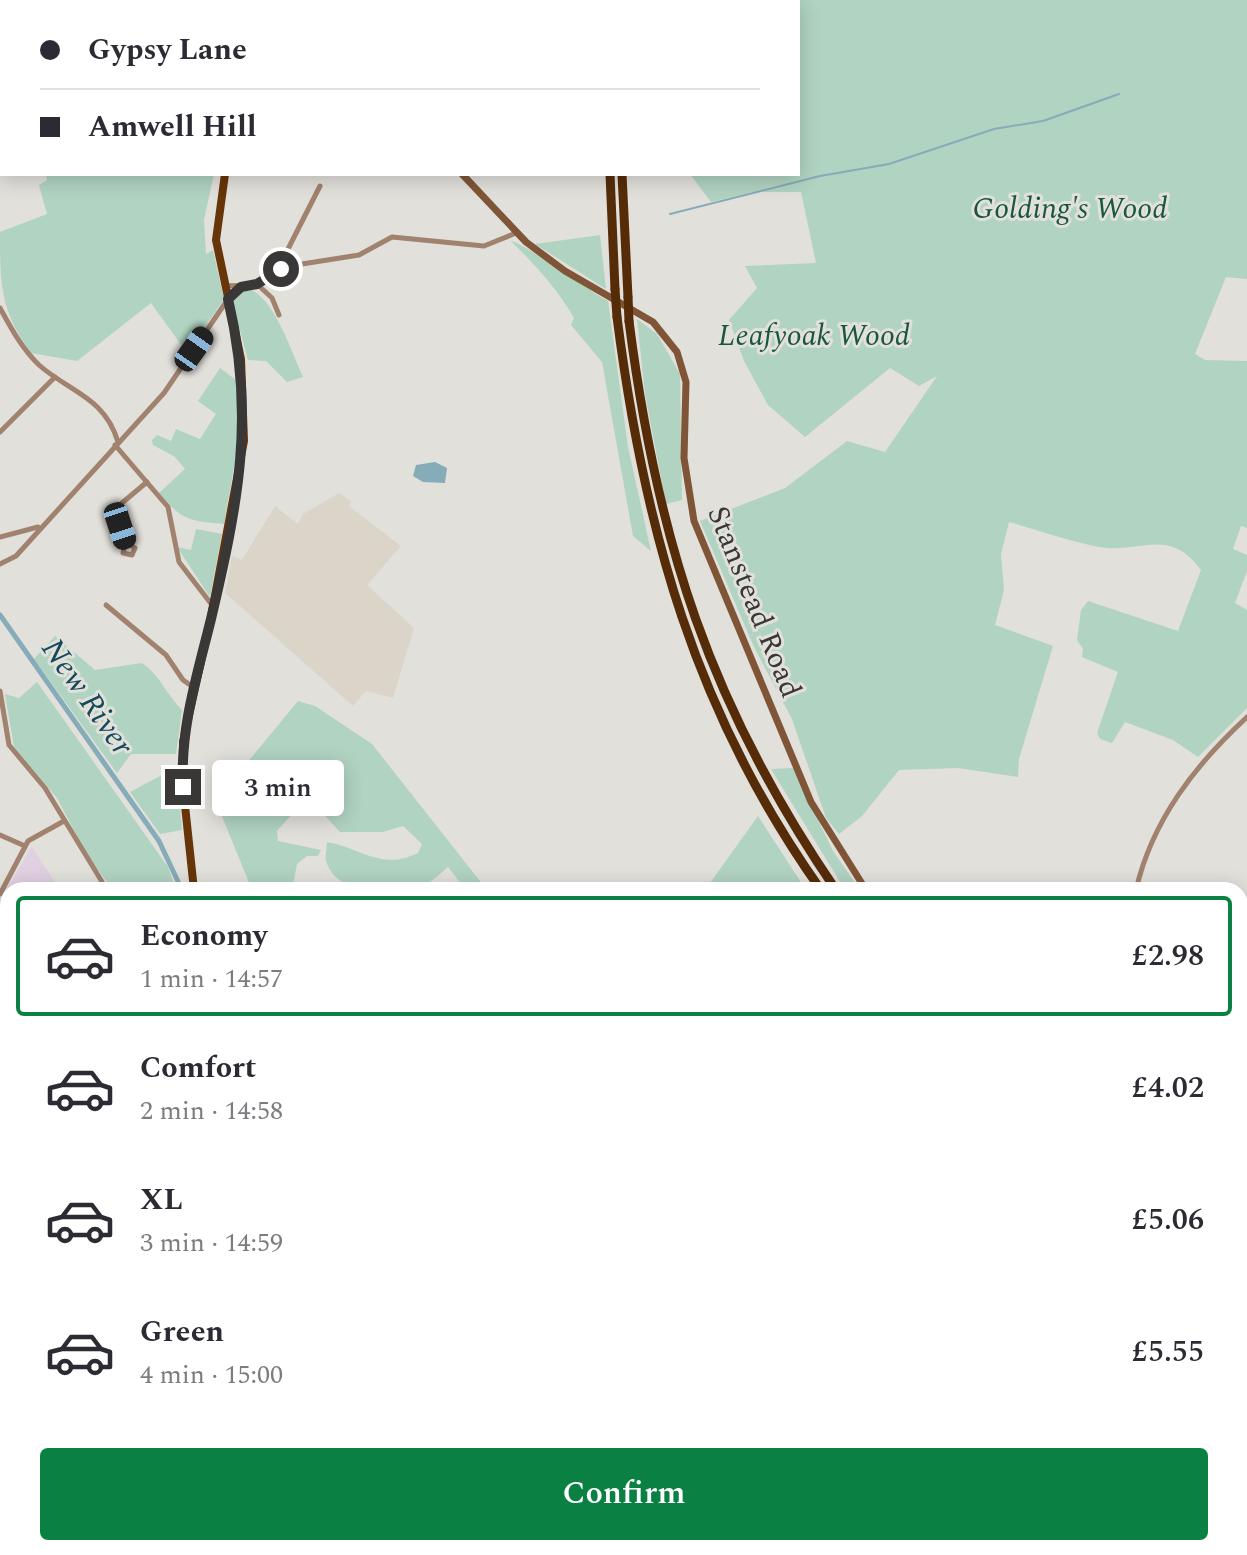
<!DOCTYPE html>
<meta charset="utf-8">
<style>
body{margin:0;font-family:Spectral,serif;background:#f7f7f7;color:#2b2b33;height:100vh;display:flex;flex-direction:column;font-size:30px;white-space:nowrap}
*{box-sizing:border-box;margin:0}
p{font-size:26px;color:#7c7c81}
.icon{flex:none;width:44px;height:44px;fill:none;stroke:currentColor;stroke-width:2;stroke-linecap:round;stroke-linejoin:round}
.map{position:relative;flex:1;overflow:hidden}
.drawer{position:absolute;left:0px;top:882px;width:1248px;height:674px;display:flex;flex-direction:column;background:#fff;border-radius:24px 24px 0 0;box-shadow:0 4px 20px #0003}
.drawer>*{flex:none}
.top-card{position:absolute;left:0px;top:0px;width:800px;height:176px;box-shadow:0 4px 20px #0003;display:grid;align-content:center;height:176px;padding:0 40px;background:#fff}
.end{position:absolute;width:36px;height:36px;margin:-18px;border:10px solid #393836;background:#fff;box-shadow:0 0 0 4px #fff}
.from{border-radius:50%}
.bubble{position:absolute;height:56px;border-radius:8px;background:#fff;box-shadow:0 4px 20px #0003;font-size:26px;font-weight:600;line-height:56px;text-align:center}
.car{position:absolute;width:24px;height:48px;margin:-24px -12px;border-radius:10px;box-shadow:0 0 6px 2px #0007;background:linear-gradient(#222 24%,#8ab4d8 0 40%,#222 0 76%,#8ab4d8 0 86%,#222 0)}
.top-card b{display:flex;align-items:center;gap:28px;height:76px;font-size:30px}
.top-card b+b{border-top:2px solid #e1e1e2}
.top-card i{width:20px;height:20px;background:#2b2b33}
ul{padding:14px 0 0;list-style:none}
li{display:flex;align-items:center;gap:24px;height:120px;margin:0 16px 12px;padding:0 24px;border:4px solid transparent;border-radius:8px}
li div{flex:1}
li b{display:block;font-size:30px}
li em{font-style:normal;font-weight:600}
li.active{border-color:#0b8043}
li>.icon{width:72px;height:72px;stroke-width:1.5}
.button{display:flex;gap:16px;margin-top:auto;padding:16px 40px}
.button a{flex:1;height:92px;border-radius:8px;background:#0b8043;color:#fff;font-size:32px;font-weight:600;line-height:92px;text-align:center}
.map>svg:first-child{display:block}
</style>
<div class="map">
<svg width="1247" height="1555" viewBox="0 0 1247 1555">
<rect width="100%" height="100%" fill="#e2e0db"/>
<path fill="#dbd5c9" d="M339 493 351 501 349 506 401 546 367 585 414 628 393 698 366 691 353 706 225 593 232 556 242 560 275 506 298 524 303 514Z"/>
<path fill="#e0d0e2" d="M32 847 60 890H8V973L0 958V899Z"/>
<g fill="#b1d3c2">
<path d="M0 0H107L109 2H2L0 104Z"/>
<path d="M767 0H1247V279L1226 277 1195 354 1205 360 1247 361V528L1241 526 1233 549 1247 555V571L1235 603 1247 610V708L1198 757 1173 740 1125 722 1112 743 1100 739 1097 733 1118 672 1082 657 1083 649 1077 640 1081 610 1088 601 1178 631 1201 570C1169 526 1140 554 1099 547 1069 541 1039 531 1009 522L1001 554 1004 590 995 625 1053 646 1019 759 1018 777 958 768 899 770 862 816 839 834 826 818 792 719 754 647 700 521 785 488 847 441 885 452 937 376 919 386 890 368 805 437 768 405 744 361 729 320 757 288 745 266 816 263 801 192H754L711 202 690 174H798V2H765Z"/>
<path d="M46 174H214L204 220 206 254 213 250 224 299 187 353 151 303 77 361 31 353C0 310 0 284 0 232L47 214 39 185 47 180Z"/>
<path d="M600 235 606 289 535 244Z"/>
<path d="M511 241C524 243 588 290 608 301L628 447 651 551 633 536 602 362 571 325 574 318C557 288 535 265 511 241Z"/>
<path d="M245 288C272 291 292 353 303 377L287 382 266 361 248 360 231 297Z"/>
<path d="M637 319 657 334 680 374 682 500 666 504 645 394Z"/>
<path d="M220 368 240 383 238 445 224 524C188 521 182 520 159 493L185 469 175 457 153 445 152 440 157 435 171 441 176 429 200 439 216 414 198 401Z"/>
<path d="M196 529 222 534 210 597 177 547 191 550Z"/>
<path d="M55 636 95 670 142 663C159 674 167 695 182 710L176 754H131L117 773 34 659Z"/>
<path d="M37 682 168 867 176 890H113L87 855 57 798 14 747 5 694 19 698Z"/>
<path d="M298 701 315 706 372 744 487 890H466L448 867C442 872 435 879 428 883 399 898 337 898 326 861 325 856 327 847 327 842 361 848 381 871 418 853L422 844 403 826 383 832H340L319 809 294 812 277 831 278 841 321 850 318 856H307L297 864 292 890H252L219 809 232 781Z"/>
<path d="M793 768 833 851 860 890H845L771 769Z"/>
<path d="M166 773H177L182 830 160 834 130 792Z"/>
<path d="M758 816 806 890H705Z"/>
<path d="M8 1006V1110L0 1090V1066L6 1059 5 1056 0 1058V1010Z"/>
<path d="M0 1159 8 1176V1257L0 1238Z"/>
<path d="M0 1273 8 1289V1344L0 1322Z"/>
<path d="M314 1548H380L381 1555H313Z"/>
<path d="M712 1548H812L808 1555H707Z"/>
<path d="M821 1548H1199L1202 1555H816Z"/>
</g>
<g fill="#86abb9">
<path d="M435 462 447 468 445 483 423 482 413 476 416 465Z"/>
<path d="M0 1322 8 1344V1467L0 1462Z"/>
<path d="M25 1548H84V1555H23Z"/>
</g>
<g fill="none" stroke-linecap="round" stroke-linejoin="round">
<path stroke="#86abb9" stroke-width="2" d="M670 214 820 176 889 164 994 129 1043 121 1119 94"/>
<g stroke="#86abb9" stroke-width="5">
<path d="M0 615 159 841 182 890"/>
<path d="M383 1548V1555"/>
</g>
<g stroke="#a0826e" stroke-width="5">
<path d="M283 267 287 251 320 186"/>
<path d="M257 284 272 298 279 315"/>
<path d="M224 286 252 285 283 267 359 255 392 237 484 246 516 233"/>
<path d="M0 308C11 328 22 349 39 365 68 391 105 397 118 442"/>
<path d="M0 432 55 377"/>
<path d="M115 445 168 507 179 562 212 605"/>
<path d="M0 537 38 527"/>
<path d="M126 542 135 548 132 555 123 553 126 542 116 508 147 482"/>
<path d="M0 564 16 556 164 393 228 299 241 287"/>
<path d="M106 605 166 655 183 680 193 687"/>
<path d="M0 691 9 745 45 788 107 890"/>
<path d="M0 835 25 846"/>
<path d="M1136 890C1152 820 1196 764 1247 717"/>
<path d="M0 894 28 841 64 821"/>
<path d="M0 1005V1006"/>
<path d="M1240 1113 1247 1115"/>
<path d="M1240 1334 1247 1348"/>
<path d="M1244 1454 1242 1376 1247 1365"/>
<path d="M164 1548 167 1555"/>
<path d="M399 1548 402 1551"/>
<path d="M635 1548 639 1551"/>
<path d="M516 1555 528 1548 547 1555"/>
<path d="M571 1555 575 1548"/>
</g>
<path stroke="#a0826e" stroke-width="6" d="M463 1555 472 1548"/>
<g stroke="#805537" stroke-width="7">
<path d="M115 0 116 2"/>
<path d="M462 174 526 242 565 271 653 322 677 352 686 382 684 458 694 521 811 802 866 890"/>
<path d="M1240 1293 1247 1291"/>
</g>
<g stroke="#673507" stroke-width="8">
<path d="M194 890 183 787V742L211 617 244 441 241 359 216 240 225 174"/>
<path d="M388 1548 389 1555"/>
<path d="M309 1555 311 1548"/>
</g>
<g stroke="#562c08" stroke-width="9">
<path d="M222 0 223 2"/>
<path d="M284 0 285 2"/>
<path d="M594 0V2"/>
<path d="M301 2 305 0"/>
<path d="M620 2V0"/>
<path d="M632 2V0"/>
<path d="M656 2 657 0"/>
<path d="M610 174 615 289"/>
<path d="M622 174 628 297"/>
<path d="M617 317C644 529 695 713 821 890"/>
<path d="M629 321C657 541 710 706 836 890"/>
<path d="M1240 1218 1247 1216"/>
<path d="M1240 1234 1247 1242"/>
<path d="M1240 1288 1247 1275"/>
<path d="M1211 1548 1213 1555"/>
<path d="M1218 1548 1220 1555"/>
</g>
<g stroke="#5b5957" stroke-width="5">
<g id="rail">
<path d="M0 1154 8 1171"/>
<path d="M237 1548 243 1555"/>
</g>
</g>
<use href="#rail" stroke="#e2e0db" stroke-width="2" stroke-dasharray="6" stroke-linecap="butt"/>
<g stroke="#562c08" stroke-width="9">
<path d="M615 289 617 317"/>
<path d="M628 297 629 321"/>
</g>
</g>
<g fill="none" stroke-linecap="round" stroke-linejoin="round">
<path stroke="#393836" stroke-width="10" d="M183 787C180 728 197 676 211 619 238 504 256 416 228 299L241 287 257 284 281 269"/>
</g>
<g text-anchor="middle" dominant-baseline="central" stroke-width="6" stroke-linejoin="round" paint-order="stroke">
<g font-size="30" font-style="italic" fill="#19573e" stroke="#e2e0db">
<text x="1070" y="209">Golding's Wood</text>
<text x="814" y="336">Leafyoak Wood</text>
</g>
<g font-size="30" fill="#393836" stroke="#e2e0db">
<text transform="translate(754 602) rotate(68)">Stanstead Road</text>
</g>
<g font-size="32" font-style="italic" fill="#154a5a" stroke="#e2e0db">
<text transform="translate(87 697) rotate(55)">New River</text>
</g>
</g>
</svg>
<i class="end from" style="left:281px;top:269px"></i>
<i class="end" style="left:183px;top:787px"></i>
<div class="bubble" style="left:212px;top:760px;width:132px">3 min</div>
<i class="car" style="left:194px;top:349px;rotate:35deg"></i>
<i class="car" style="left:120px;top:526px;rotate:162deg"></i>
<div class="top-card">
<b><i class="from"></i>Gypsy Lane</b>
<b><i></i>Amwell Hill</b>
</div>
<section class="drawer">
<ul>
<li class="active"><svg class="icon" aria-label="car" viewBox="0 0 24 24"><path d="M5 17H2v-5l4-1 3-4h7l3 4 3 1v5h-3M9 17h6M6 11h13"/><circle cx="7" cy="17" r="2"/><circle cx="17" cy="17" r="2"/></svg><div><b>Economy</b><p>1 min · 14:57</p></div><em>£2.98</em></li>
<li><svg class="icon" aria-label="car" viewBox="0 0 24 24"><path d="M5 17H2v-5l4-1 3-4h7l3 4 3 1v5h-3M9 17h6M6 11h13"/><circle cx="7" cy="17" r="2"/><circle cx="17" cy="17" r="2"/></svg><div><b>Comfort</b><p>2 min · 14:58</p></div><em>£4.02</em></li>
<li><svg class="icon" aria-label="car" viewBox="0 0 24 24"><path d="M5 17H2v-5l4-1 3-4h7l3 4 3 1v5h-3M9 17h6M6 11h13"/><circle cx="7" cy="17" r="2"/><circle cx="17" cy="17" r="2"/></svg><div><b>XL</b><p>3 min · 14:59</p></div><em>£5.06</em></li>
<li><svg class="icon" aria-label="car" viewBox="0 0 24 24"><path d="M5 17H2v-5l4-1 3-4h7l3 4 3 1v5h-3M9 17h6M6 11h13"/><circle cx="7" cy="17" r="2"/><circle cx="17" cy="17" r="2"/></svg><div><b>Green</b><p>4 min · 15:00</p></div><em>£5.55</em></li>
</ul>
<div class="button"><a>Confirm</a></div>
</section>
</div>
